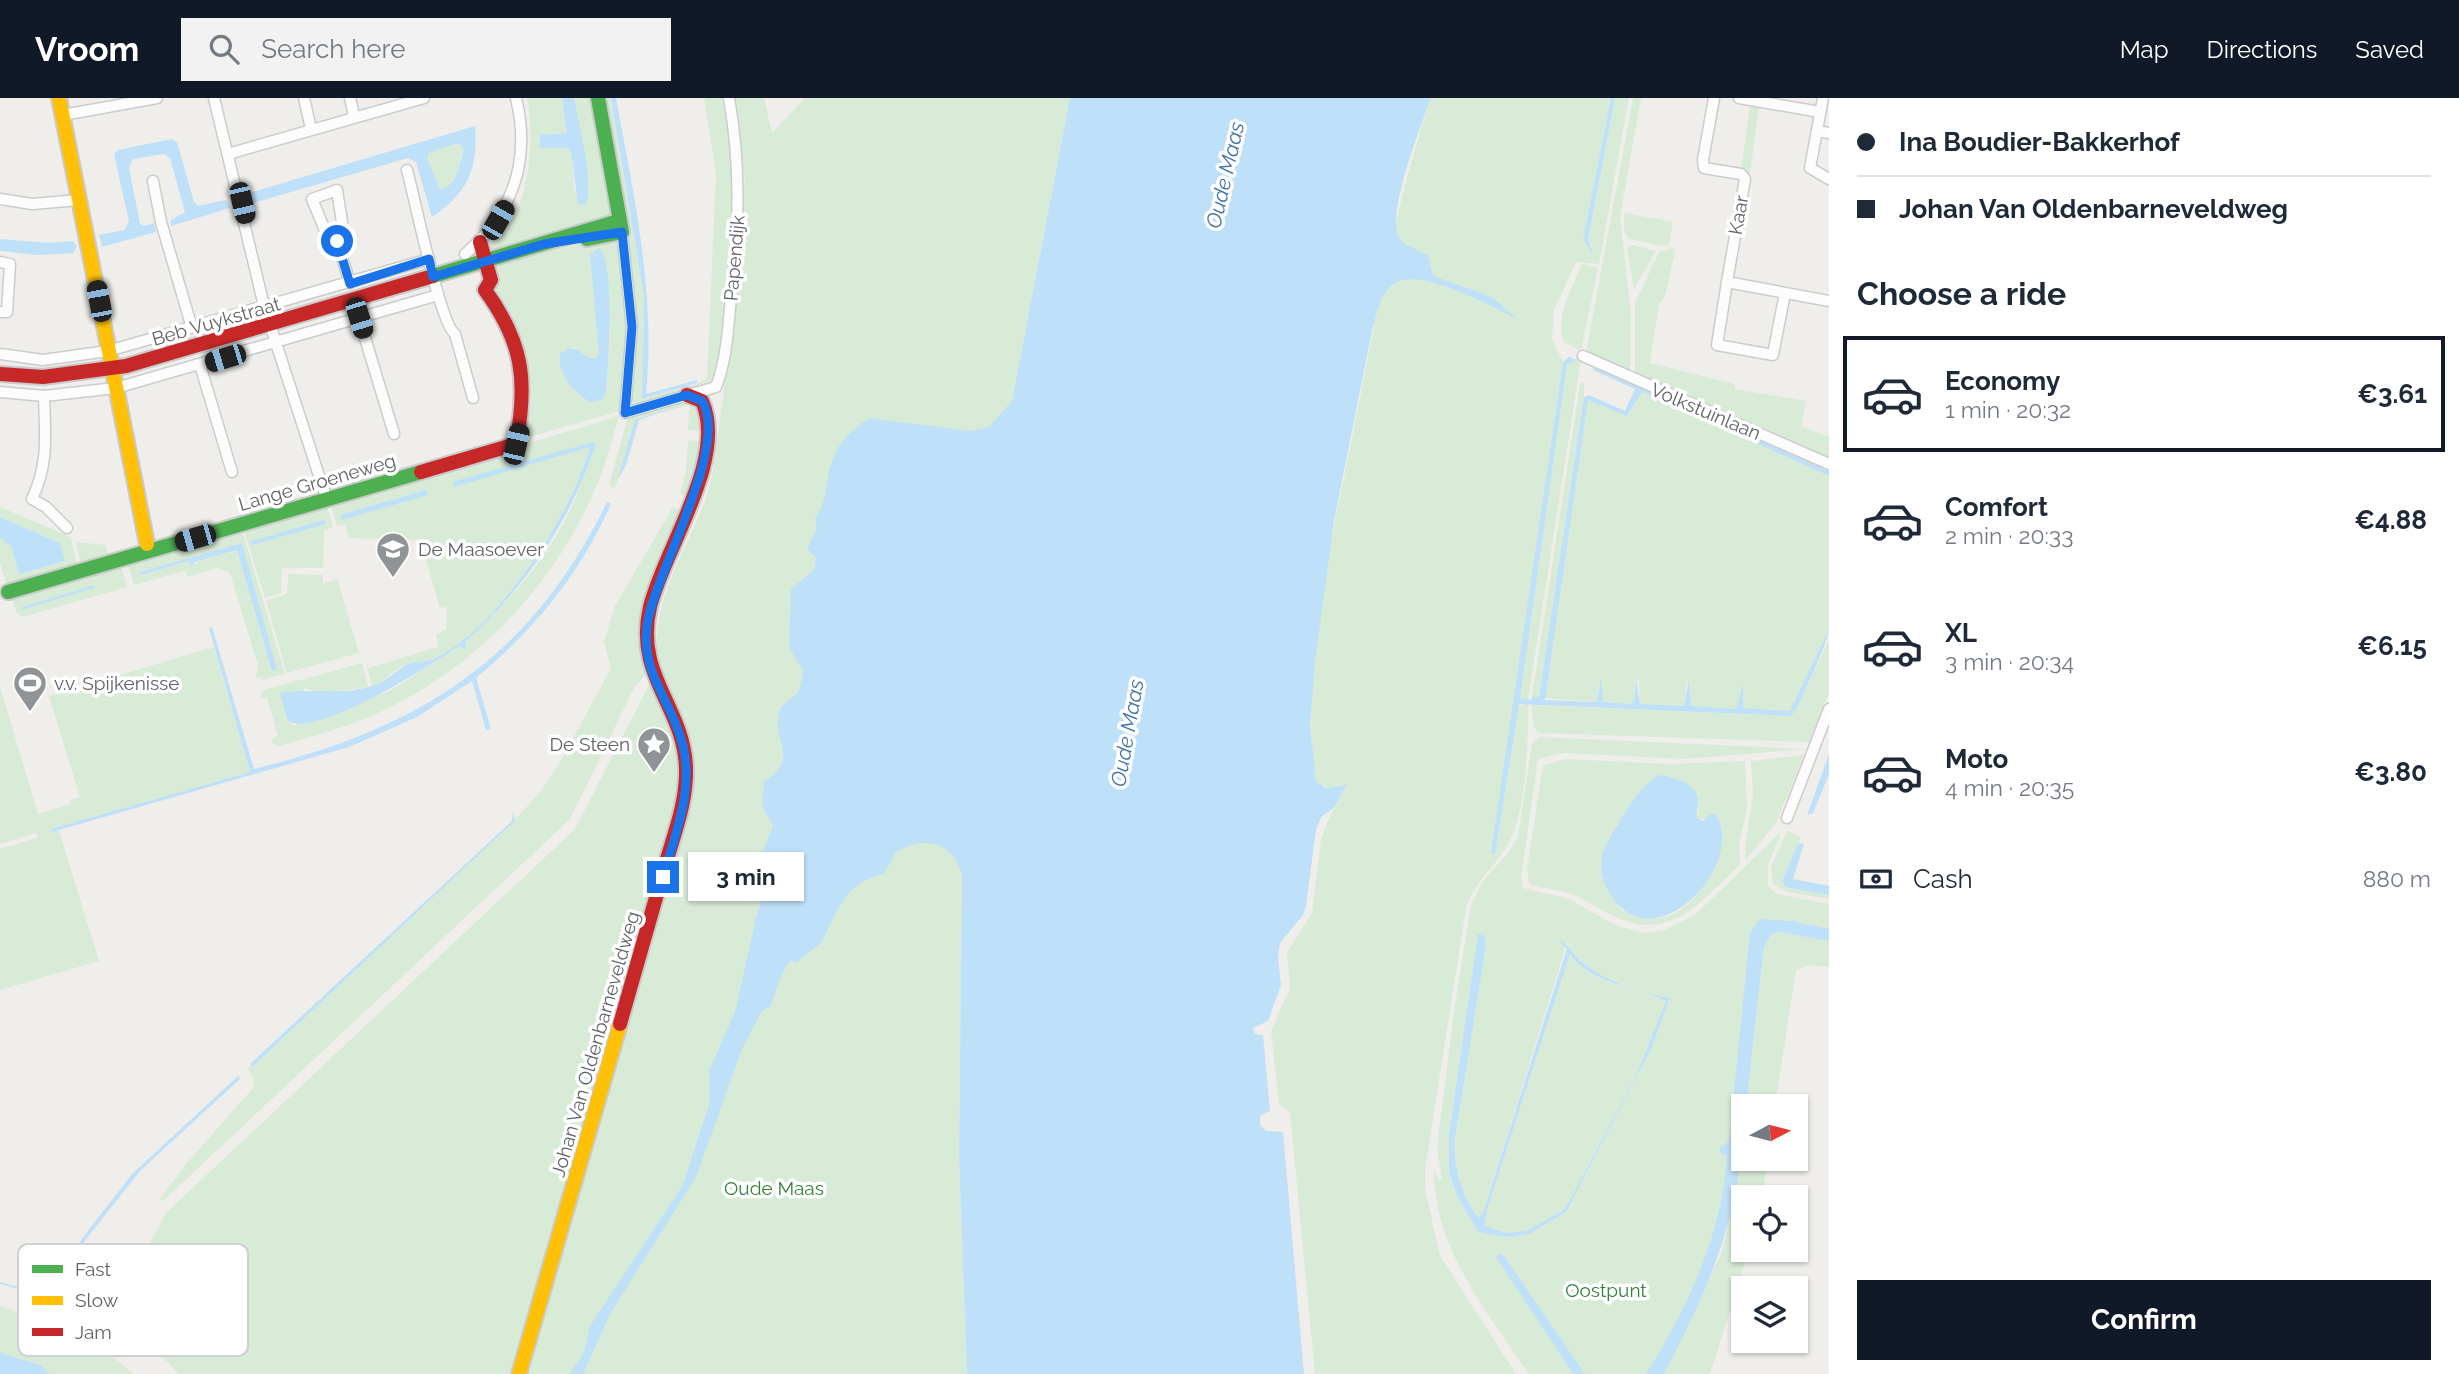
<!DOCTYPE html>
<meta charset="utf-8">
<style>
body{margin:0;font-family:Raleway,sans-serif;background:#f2f2f3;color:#1f2937;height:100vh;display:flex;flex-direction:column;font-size:26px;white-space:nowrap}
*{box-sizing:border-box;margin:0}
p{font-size:23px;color:#747a83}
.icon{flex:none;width:38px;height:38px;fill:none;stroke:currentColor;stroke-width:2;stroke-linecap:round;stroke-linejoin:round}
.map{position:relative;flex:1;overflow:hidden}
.drawer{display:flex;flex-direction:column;background:#fff;width:630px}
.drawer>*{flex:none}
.top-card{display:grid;align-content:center;height:154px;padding:0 28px;background:#fff}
.needle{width:46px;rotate:83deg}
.tools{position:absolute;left:1731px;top:996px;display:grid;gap:14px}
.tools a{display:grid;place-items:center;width:77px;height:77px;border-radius:0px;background:#fff;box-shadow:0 2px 5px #0004;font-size:35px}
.end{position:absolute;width:32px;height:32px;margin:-16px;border:9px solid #1a73e8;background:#fff;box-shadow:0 0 0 4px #fff}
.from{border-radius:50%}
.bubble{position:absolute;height:49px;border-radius:0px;background:#fff;box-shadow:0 2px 5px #0004;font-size:23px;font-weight:700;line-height:49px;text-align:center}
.car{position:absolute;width:21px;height:42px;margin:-21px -10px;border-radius:9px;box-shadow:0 0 5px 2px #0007;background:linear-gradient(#222 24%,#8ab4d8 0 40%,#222 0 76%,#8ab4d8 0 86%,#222 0)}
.top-card b{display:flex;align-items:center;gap:24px;height:66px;font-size:26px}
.top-card b+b{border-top:2px solid #e0e1e3}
.top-card i{width:18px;height:18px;background:#1f2937}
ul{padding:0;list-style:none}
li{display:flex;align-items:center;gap:21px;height:116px;margin:0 14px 10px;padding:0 14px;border:4px solid transparent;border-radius:0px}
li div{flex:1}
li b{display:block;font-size:26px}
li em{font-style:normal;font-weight:700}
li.current{border-color:#111827}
li>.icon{width:63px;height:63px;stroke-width:1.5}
h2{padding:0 28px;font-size:32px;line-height:84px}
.pay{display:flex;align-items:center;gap:18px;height:77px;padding:0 28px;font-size:26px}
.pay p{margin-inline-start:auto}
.action{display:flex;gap:14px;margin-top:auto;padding:14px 28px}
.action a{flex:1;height:80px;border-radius:0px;background:#111827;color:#fff;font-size:28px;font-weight:700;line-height:80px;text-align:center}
header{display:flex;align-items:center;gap:42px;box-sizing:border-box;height:98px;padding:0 35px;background:#111827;color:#fff}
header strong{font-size:33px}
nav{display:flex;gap:38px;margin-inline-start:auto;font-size:24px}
.search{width:490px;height:63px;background:#f2f2f3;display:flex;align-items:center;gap:18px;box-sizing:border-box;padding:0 24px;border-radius:0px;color:#747a83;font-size:26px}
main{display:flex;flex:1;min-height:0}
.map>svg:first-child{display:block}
</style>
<header>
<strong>Vroom</strong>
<div class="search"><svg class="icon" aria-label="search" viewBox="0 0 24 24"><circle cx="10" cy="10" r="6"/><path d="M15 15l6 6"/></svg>Search here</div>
<nav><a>Map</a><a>Directions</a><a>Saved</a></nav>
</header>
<main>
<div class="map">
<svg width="1829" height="1276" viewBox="0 0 1829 1276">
<rect width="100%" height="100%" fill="#efeeea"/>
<g fill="#d8ebd6" fill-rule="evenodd">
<path d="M527 0H562L567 35 540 37V50H568L571 55 575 96 588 86 574 0H593C598 28 620 100 607 123L490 152 487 146C532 123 535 38 527 0Z"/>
<path d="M602 0H611L644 198 642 301 697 286 707 280 716 76 704 0H722C727 28 735 57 735 86 735 145 726 206 720 265L714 282 637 307 630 301C647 201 620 99 602 0Z"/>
<path d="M731 0H764L772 35 805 0H1070L1012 303 955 759 962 776 959 1059 967 1276H526L690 713C696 654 653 600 657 541 659 492 686 451 704 406 716 374 717 335 723 301L745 79Z"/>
<path d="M1431 0H1611L1583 141 1593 151 1588 141 1615 0H1629L1599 166 1576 164 1554 212 1552 241 1563 264 1492 755H1495L1517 608 1528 606C1529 641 1526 719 1507 748 1493 771 1474 784 1466 810L1425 1072V1091L1440 1158 1516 1276H1315L1290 1014 1279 1006 1271 933 1290 890 1287 855 1312 815 1321 742 1328 722 1347 688 1327 689 1316 683C1297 566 1335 431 1357 315 1378 209 1396 103 1431 0Z"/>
<path d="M1633 0H1641L1620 119 1631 217 1630 277 1586 255Z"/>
<path d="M1750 7 1759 9 1750 75 1741 73Z"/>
<path d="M459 45 464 51C460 66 457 88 440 92L426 59 430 54Z"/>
<path d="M1624 115 1673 124 1669 146 1662 148 1629 141 1624 132Z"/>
<path d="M601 140 613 142 620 150 628 224 620 313 525 340 531 307 529 269 526 268 525 262 528 261 521 238 518 239 509 219 512 217C499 197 486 193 494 167L549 150ZM607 180 610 239 606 295 563 252 573 250 589 260 596 259 599 255 597 219Z"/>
<path d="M1631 147 1656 153 1634 191 1627 150Z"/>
<path d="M1676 149 1665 198 1659 206 1650 265 1735 286V291L1806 303 1801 328 1829 339V361L1635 277V205L1659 154Z"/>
<path d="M1582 166 1598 170 1581 253 1564 244C1554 218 1573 189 1582 166Z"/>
<path d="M1576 257 1581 261 1528 602 1522 601 1519 597 1567 266 1576 263Z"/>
<path d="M1584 284V299L1539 599H1532L1580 286Z"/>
<path d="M1642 294 1829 378V531L1790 613 1743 610 1741 586 1739 609 1736 611 1691 608 1687 584 1684 608 1640 606 1639 582H1635L1634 603 1630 606 1603 604 1600 580 1597 604 1544 600 1588 302 1628 318Z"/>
<path d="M683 302 701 310 704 328 698 333 688 332 689 307 635 322 615 390 609 387 627 322 632 317Z"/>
<path d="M619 318C613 338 608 359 600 379 560 482 480 567 380 614 348 629 313 638 279 648L274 647 271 641 278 638 267 599 259 601 264 592 362 565 368 589 322 595 304 590 288 623 294 627 390 593 460 548 465 551V544C505 508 547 462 570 412 580 391 587 368 595 346L454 389 590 348C577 411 494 534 434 561 426 565 416 563 408 566 396 570 385 583 372 588L365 563 368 570 438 549 436 536 446 532 447 509 440 510 420 442 349 440 345 426 337 428 330 405Z"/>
<path d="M688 342 702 344 689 400 680 396 686 374Z"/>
<path d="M326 406 333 429 324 432 323 470H282L281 495 265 500 244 432Z"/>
<path d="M0 409 71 439 77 468 7 488 0 465V440L11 448 19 476 65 463 60 445 0 419Z"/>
<path d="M673 409 684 415 652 493 647 575 634 590 570 721 163 1103 160 1101 187 1065 253 990 254 982 248 971 514 723 541 693 563 659 611 570 604 543 615 508Z"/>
<path d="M242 432 285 576 262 582 261 579 256 580 258 567 230 475 217 470 187 479 185 473 134 487 128 467ZM242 445V450L272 573 237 452 195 465 191 468 189 463 141 477 140 474Z"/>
<path d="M76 444 106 447 108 457 80 465Z"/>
<path d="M121 467 127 489 22 519 16 514 11 496Z"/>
<path d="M288 476 323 477V486L337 481 359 555 287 575 266 503 287 496Z"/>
<path d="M1829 541V595L1809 644 1538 635 1533 628 1532 607 1791 618C1799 611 1822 556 1829 541Z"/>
<path d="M214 549 250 674 51 732 59 733 99 863 0 892V751L37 740 36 735 0 746V589L38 716 71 706 70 702 80 699 49 598Z"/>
<path d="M651 583 676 639 683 689 516 1276H178C166 1257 144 1250 129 1234 109 1212 154 1139 166 1115L575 731Z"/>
<path d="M1539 639 1806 651 1684 661 1564 655 1538 661 1521 780 1523 790 1569 801 1617 828 1645 835 1665 832 1696 816 1781 734 1768 767V788L1777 796 1829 806V831L1794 823 1760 821 1762 833 1715 1152 1655 1276H1529C1487 1214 1434 1151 1434 1072L1439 1083 1442 1082 1437 1050 1455 906 1471 808 1482 784 1508 755 1518 738 1532 645ZM1478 836 1485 855 1454 1046C1456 1074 1461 1098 1479 1120L1483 1115 1567 845C1587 880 1633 894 1670 901L1652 949 1566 1114 1529 1136 1505 1139 1478 1134 1457 1098 1449 1074V1036Z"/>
<path d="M1804 657 1776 725 1746 762 1745 747 1753 697 1751 663Z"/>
<path d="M1568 661 1669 666 1745 663 1747 711 1739 747 1740 766C1707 798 1675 840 1626 823 1608 817 1593 806 1577 798 1562 792 1545 791 1529 786L1527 771 1543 667ZM1652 682 1698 708 1697 720 1706 721 1721 743C1716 773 1691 822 1654 820 1644 819 1632 814 1622 812 1579 760 1617 724 1652 682Z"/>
<path d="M1787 733 1801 739 1782 785 1785 789 1829 797V801L1788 794 1773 786 1771 769Z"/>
<path d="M1779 834 1829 843V869L1808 867 1796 872 1775 1008H1746L1764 850 1772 837Z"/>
<path d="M1570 856C1589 886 1636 890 1666 903L1636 978 1565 1111 1527 1133 1507 1135 1484 1128 1487 1112Z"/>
<path d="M1743 1037V1060L1768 1061 1762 1099H1743V1152H1749L1710 1276H1664L1722 1154 1735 1096Z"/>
<path d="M0 1208 90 1238 133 1276H0Z"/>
</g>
<g fill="#bfe0f9" fill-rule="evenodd">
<path d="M562 0H574C578 22 596 90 585 107L578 106 571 55 568 50H540V37L567 35Z"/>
<path d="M611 0H616C634 99 656 195 646 296L697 282V285L642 301 644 198Z"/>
<path d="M1070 0H1431C1422 26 1384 120 1400 141 1407 150 1419 151 1428 158L1433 178 1492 199 1516 220C1490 208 1422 169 1395 185 1380 194 1377 217 1372 233L1334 423 1315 564 1310 627 1316 683 1326 690 1347 687 1334 710 1322 718 1316 731 1306 808 1303 817 1280 845 1278 860 1281 887 1268 923 1253 930 1255 936 1263 937 1270 1013 1260 1018V1027L1266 1033 1283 1034 1304 1276H967L959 1059 962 776C951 742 925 738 896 754L884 776C844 784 839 812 822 843 819 848 803 858 797 864L790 863 783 874 770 909 762 913 742 951 696 1079 610 1216 583 1276H570L584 1254 590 1228 683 1087 710 1003 709 973 735 914 756 820 770 777 759 763 773 728 762 708 764 684C802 657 771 646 779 614 782 605 792 601 798 594 801 588 802 579 803 572L789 550 791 491 814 472 816 459 807 452 817 430 815 420C828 404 825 385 831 366 837 345 852 331 870 320L970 333 989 329 1012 303Z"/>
<path d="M1611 0H1615L1588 141 1593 157 1583 141Z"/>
<path d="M475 28C478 71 468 95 432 119L416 64 408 60 253 105 249 101 252 94ZM459 45 464 51C460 66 457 88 440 92L427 59 430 54Z"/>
<path d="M172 41 177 44 194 104 198 108 226 102 230 110 171 128V122L185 114 170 60 164 56 133 61 129 70 140 126 144 128 154 125 156 134 102 149 99 137 124 132 129 124 114 56 118 52Z"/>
<path d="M0 141 49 145 73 143 77 148 73 155 37 157 0 153Z"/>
<path d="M599 150C616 165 608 270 606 295L601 302 591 304C574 296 557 275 560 256L568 250 578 252 589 260H596L599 255 590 157Z"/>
<path d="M1569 259 1577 262 1567 266 1520 600 1532 602V599H1539L1584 299 1589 297 1625 313 1635 291 1593 272 1594 269 1829 373V378L1642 294 1627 318 1588 302 1545 602 1597 604 1601 579 1603 604 1630 606 1634 603 1636 580 1640 606 1684 608 1689 582 1691 608 1736 611 1743 585V610L1790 613 1829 531C1829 541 1797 615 1791 618L1519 606 1495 756 1491 755 1563 264Z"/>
<path d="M688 305 639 322 626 367 617 383 635 322Z"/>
<path d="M593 344 596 346C570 424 526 489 465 544L466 551 459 548C433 566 315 641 288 623L280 595C312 589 342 599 374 587 386 583 395 574 406 567 413 563 427 565 436 560 499 528 572 416 590 349L454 389 452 384Z"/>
<path d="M426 392 428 397 342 422 340 417Z"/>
<path d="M607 404 611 406C580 476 535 531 476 580L491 631 486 632 472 583 417 619 349 649 52 734 51 731 250 674 209 530 212 529 254 671C419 631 531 561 607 404Z"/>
<path d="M0 419 60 445 65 463 19 476 11 448 0 440Z"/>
<path d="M324 422 326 426 252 447 251 443Z"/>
<path d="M242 445 277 572 272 573 237 452 195 464 191 468 189 463 141 477 140 474Z"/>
<path d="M1829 656V676L1813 715 1807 717Z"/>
<path d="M1660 677C1673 679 1698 686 1698 702 1698 709 1696 713 1697 720L1703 723 1711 716 1716 717C1747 768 1652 868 1609 794 1596 771 1600 755 1613 734 1621 720 1645 681 1660 677Z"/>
<path d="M513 714 515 723 508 729 252 969 250 966 512 723Z"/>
<path d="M1798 745 1804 746 1793 781 1829 788V797L1785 789 1782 784Z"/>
<path d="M1760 821 1793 823 1829 831V843L1779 834 1771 837 1764 850 1746 1008H1743C1743 1115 1712 1183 1664 1276H1646C1687 1211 1722 1137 1727 1059L1720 1054V1050L1729 1043 1750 835Z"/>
<path d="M1478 836 1485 838V855L1454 1046C1456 1074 1461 1098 1479 1120L1483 1115 1567 851 1560 843C1569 845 1574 858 1583 865 1607 884 1639 895 1670 900L1652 949 1566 1114 1529 1136 1505 1139 1478 1134 1457 1098 1449 1074V1036ZM1570 856C1591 887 1636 888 1666 903L1636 978 1565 1111 1527 1133 1507 1135 1484 1128 1487 1112Z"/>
<path d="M238 978 240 981 140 1073 42 1197 0 1186V1184L40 1195 132 1076Z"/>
<path d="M1501 1156 1504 1158 1585 1276H1574L1568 1268 1496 1159Z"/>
<path d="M0 1255 41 1267 49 1276H0Z"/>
</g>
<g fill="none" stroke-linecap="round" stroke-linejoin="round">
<path stroke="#bfe0f9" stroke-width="2.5" d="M23 510 93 489"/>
<g stroke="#cbcccc" stroke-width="13">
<g id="street">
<path d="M214 0 264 208 324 393"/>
<path d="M304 0 311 31"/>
<path d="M350 0 354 18"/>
<path d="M1714 0 1703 62 1704 70 1741 76 1745 81 1727 184"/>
<path d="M1739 0 1820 14"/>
<path d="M1823 0 1810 70 1829 81"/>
<path d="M63 17 157 0"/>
<path d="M1817 33 1829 35"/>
<path d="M228 56 424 0"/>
<path d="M407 72C414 97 440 226 455 236L473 300"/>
<path d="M153 83 161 124 192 230"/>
<path d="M0 101 32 106 79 102"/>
<path d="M622 134 632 229 625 315 716 289C727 260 728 230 731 199 739 131 741 67 729 0"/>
<path d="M337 143 344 137 337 92 312 101 329 142 337 143 350 185"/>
<path d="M465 156C513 115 531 62 516 0"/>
<path d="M0 164 10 166 7 214H0"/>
<path d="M1785 195 1773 257 1717 247 1727 184 1829 203"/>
<path d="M359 220 394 336"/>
<path d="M0 256 43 262 108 253 429 161"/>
<path d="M1583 258 1829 366"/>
<path d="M200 267 232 374"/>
<path d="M0 294 44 298 116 290 438 197"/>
<path d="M44 298C45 337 49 365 32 401L46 409 67 430"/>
<path d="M1787 720 1829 611"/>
</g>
</g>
<g stroke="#cacacb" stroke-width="18">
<g id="fast">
<path d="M587 141 622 134 598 0"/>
<path d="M433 178 619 123"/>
<path d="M8 494 421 374"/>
</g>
</g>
<g stroke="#cacacb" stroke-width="18">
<g id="slow">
<path d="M59 0 147 446"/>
<path d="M519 1276 620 926"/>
</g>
</g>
<g stroke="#cacacb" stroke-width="18">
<g id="jam">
<path d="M0 276 43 279 126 268 433 178"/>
<path d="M421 374 516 346C528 283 523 244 485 192L491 182 480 144"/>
<path d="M620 926C635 873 650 820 665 768 674 736 687 704 686 670 684 608 634 578 650 509 664 451 728 361 702 303L687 297"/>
</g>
</g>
<use href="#street" stroke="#fdfcfc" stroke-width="10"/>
<use href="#fast" stroke="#4caf50" stroke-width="14"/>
<use href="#slow" stroke="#ffc107" stroke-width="14"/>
<use href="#jam" stroke="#c62828" stroke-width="14"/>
</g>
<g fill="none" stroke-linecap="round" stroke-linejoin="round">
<path stroke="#1a73e8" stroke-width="9" d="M337 143 350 186 429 161 433 179 544 146 622 134 632 229 625 315 687 297 702 303C730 347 657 472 648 522 638 575 672 601 683 648 694 692 675 737 663 779"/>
</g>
<defs>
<g id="school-pin" transform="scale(1.75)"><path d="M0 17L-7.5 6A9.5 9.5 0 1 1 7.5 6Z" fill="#919496" stroke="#fff"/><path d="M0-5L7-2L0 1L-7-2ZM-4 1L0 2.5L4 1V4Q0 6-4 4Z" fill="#fff"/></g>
<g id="stadium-pin" transform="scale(1.75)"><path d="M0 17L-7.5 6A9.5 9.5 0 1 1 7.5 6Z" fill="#919496" stroke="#fff"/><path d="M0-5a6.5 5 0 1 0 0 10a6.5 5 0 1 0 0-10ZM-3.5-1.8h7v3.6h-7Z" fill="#fff"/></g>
<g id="sight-pin" transform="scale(1.75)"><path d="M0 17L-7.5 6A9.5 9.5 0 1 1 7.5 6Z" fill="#919496" stroke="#fff"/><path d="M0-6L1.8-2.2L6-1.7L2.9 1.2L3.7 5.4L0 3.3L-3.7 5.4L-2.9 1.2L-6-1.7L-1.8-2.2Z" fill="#fff"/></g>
</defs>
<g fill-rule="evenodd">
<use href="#school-pin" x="393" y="451"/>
<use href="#stadium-pin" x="30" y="585"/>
<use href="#sight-pin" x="654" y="646"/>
</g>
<g text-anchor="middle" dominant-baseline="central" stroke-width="7" stroke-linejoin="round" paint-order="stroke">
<g font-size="19" fill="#5f6368" stroke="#fff">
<text transform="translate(1738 117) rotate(-80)">Kaar</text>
<text transform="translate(734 160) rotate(-85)">Papendijk</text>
<text transform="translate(216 223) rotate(-16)">Beb Vuykstraat</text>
<text transform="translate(1706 313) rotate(23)">Volkstuinlaan</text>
<text transform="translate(317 384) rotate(-16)">Lange Groeneweg</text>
<text transform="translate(595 946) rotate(-74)">Johan Van Oldenbarneveldweg</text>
</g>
<g font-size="19" fill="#5f6368" stroke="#fff" text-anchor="start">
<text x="418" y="451">De Maasoever</text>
<text x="54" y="585">v.v. Spijkenisse</text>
<text x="630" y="646" text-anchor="end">De Steen</text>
</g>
<g font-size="19" fill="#348238" stroke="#fff">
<text x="774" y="1090">Oude Maas</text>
<text x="1606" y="1192">Oostpunt</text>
</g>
<g font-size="21" font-style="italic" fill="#4174aa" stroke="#fff">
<text transform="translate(1225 77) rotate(-77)">Oude Maas</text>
<text transform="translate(1127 635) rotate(-80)">Oude Maas</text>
</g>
</g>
<rect x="18" y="1146" width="230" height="112" rx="10" fill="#fff" stroke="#cfd0d2" stroke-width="2"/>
<rect x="32" y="1167" width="31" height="8" fill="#4caf50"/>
<rect x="32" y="1198" width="31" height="9" fill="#ffc107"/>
<rect x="32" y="1230" width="31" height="8" fill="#c62828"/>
<g font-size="19" fill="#5f6368">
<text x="75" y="1178">Fast</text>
<text x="75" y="1209">Slow</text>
<text x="75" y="1241">Jam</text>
</g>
</svg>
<div class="tools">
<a><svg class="needle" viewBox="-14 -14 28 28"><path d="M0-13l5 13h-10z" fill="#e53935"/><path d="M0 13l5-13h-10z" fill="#747a83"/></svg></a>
<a><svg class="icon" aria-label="locate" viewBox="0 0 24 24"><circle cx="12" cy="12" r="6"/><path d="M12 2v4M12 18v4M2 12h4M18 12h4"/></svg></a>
<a><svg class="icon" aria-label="layers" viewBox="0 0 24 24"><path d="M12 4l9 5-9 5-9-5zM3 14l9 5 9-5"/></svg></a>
</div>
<i class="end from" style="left:337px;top:143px"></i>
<i class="end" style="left:663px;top:779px"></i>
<div class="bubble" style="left:688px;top:754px;width:116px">3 min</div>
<i class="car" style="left:242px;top:105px;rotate:167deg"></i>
<i class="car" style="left:498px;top:122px;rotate:30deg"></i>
<i class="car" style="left:99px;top:203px;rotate:349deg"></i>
<i class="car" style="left:359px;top:220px;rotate:163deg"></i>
<i class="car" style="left:225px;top:260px;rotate:253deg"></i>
<i class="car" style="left:516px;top:346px;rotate:13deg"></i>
<i class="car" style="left:195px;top:440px;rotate:254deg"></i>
</div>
<section class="drawer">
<div class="top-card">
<b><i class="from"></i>Ina Boudier-Bakkerhof</b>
<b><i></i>Johan Van Oldenbarneveldweg</b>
</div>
<h2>Choose a ride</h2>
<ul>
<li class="current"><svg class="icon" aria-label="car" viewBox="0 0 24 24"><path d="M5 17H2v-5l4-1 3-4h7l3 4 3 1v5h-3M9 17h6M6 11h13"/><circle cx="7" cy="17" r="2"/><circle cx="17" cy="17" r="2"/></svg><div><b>Economy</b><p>1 min · 20:32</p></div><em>€3.61</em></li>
<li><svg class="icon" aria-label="car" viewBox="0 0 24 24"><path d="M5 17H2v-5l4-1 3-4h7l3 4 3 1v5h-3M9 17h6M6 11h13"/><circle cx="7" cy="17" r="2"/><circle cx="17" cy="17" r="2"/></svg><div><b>Comfort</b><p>2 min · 20:33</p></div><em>€4.88</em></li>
<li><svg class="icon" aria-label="car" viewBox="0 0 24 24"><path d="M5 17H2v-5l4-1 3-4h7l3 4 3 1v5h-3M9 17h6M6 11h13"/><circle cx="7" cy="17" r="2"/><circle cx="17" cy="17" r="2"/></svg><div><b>XL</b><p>3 min · 20:34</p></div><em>€6.15</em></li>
<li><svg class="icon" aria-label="car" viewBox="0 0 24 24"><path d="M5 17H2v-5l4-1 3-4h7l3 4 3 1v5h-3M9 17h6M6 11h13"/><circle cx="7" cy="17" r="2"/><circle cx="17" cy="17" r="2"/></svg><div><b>Moto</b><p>4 min · 20:35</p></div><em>€3.80</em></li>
</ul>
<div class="pay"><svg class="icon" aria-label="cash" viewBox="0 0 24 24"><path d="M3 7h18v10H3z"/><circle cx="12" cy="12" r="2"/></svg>Cash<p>880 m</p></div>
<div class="action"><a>Confirm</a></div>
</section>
</main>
